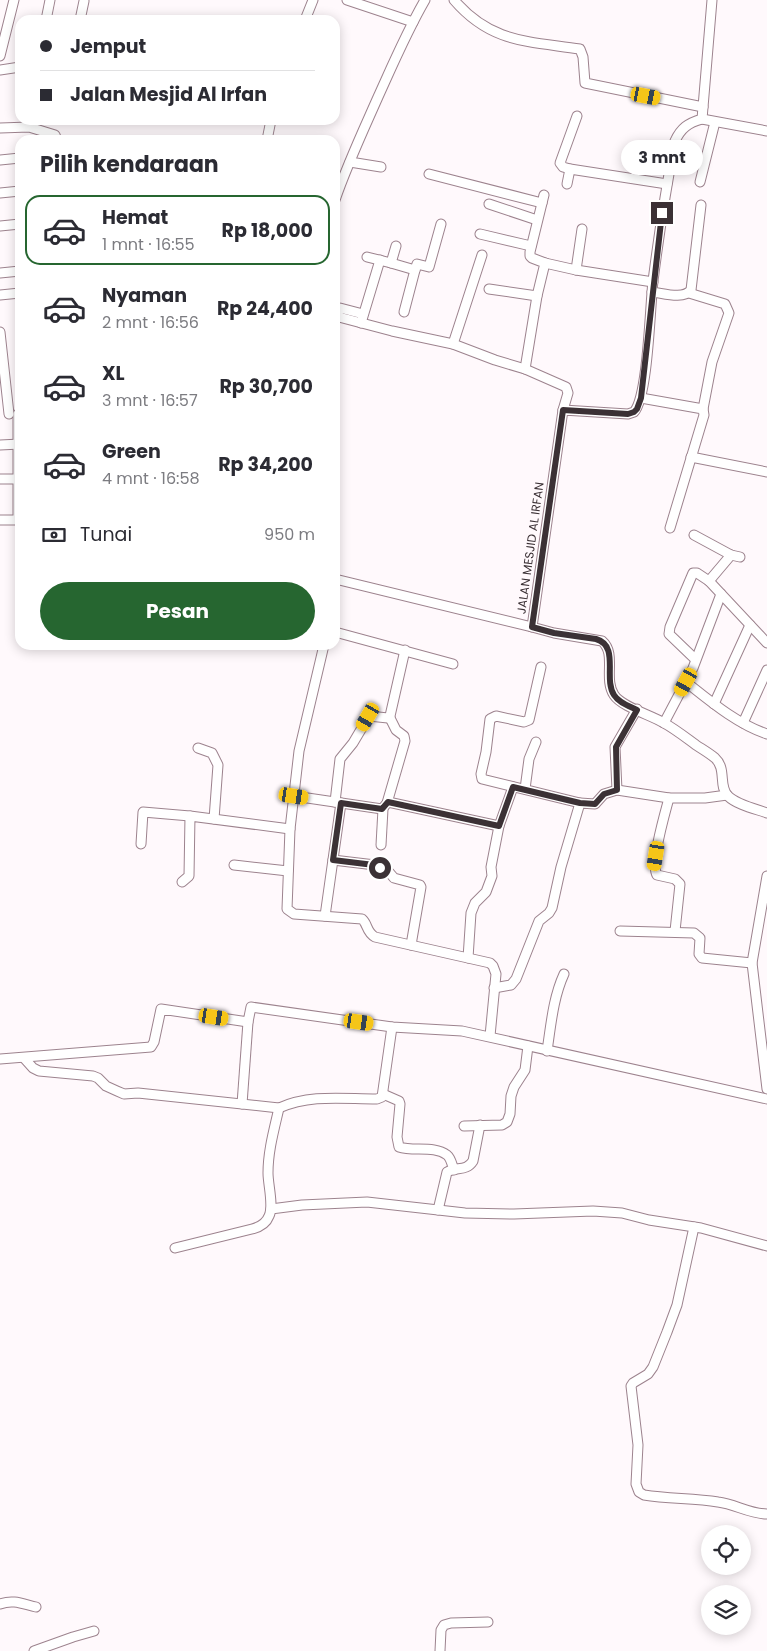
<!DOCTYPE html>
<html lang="id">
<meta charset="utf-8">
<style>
body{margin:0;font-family:Poppins,sans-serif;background:#f2f2f3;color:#2b2b33;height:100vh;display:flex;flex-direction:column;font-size:19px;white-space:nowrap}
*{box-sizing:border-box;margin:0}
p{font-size:16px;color:#7c7c81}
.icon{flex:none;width:28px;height:28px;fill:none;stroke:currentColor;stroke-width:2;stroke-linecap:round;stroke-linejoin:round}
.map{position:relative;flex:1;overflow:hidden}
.panel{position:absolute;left:15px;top:135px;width:325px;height:515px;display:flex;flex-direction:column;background:#fff;border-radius:15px;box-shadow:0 2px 12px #0003}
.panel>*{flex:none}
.top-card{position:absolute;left:15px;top:15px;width:325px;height:110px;border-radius:15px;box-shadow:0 2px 12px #0003;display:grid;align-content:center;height:110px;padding:0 25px;background:#fff}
.buttons{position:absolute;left:701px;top:1525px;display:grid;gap:10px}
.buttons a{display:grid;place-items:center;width:50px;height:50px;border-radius:50%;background:#fff;box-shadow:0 2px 12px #0003;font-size:25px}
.end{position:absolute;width:22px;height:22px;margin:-11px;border:6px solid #3b3135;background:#fff;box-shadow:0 0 0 2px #fff}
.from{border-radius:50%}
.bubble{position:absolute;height:35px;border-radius:18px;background:#fff;box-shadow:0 2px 12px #0003;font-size:16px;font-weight:700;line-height:35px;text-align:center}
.car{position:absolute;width:15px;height:30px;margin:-15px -8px;border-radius:6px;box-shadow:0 0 4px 1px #0007;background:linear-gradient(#f5c518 24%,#345 0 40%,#f5c518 0 76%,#345 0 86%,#f5c518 0)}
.top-card b{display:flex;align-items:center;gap:18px;height:48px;font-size:19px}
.top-card b+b{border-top:1px solid #e1e1e2}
.top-card i{width:12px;height:12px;background:#2b2b33}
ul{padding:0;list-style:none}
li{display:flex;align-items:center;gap:15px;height:70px;margin:0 10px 8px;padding:0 15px;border:2px solid transparent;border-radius:15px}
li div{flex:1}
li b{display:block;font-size:19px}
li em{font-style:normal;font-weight:700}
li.selected{border-color:#266630}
li>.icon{width:45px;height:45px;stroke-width:1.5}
h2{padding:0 25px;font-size:22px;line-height:60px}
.pay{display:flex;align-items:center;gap:12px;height:55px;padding:0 25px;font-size:19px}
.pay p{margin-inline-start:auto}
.button{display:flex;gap:10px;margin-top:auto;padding:10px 25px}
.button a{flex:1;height:58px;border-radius:30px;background:#266630;color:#fff;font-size:20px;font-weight:700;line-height:58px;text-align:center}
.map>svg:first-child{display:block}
</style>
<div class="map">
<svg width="767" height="1651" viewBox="0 0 767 1651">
<rect width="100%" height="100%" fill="#fff9fc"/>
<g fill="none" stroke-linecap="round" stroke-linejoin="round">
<g stroke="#9d838e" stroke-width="11">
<g id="street">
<path d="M347 0 413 22"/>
<path d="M454 0C491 43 527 41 580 49L583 57 585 83 703 107"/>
<path d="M712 0 702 119C688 123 681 128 675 141 666 188 659 234 653 281 650 307 648 397 634 412L628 414 563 410 532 627 554 633 602 641C617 654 603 678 614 695 622 707 651 715 664 723 675 729 685 737 696 745 702 749 709 753 715 758 727 769 718 786 728 796 737 805 756 809 767 813"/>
<path d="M46 20 50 0"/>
<path d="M80 20 84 1"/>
<path d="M305 20 313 0"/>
<path d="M0 56 14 0"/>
<path d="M0 70 20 67"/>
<path d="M702 119 767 131"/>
<path d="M0 128 29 127 55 135 57 140"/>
<path d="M267 140 271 120"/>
<path d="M0 160 20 158"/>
<path d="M350 162 381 167"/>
<path d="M570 169 563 167 560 163 577 116"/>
<path d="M429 174 542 203"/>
<path d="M700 182 715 122"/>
<path d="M567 184 570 169 667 184"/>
<path d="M0 193 20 191"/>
<path d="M335 200C347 165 363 131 378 97 393 64 407 31 425 0"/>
<path d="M489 204 537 220"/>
<path d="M0 226 20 224"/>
<path d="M480 234 531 246"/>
<path d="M367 257 391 263 396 246"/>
<path d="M391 263 415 270 404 312"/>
<path d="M545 263 576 270 653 282"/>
<path d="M415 270 417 264 429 267 441 224"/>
<path d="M576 270 582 229"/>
<path d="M0 273 20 271"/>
<path d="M489 289 537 296"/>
<path d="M652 292C663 293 683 300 691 290L701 205"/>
<path d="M689 293 725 304 729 313 712 362 703 409"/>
<path d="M0 295 20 293"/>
<path d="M335 316 392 331 453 344 495 360 525 369 566 387 568 393 563 410"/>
<path d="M337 316 340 308 363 314"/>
<path d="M361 323 380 260"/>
<path d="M0 332 9 414"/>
<path d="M453 344 482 255"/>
<path d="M525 369 537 296 545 263 532 258 530 256V252L544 195"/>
<path d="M641 398 703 409 704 415 670 528"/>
<path d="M18 414V520"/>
<path d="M0 445 20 444"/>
<path d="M691 457 767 472"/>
<path d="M0 479H20"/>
<path d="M0 520H20"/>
<path d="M694 535 731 555 740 557"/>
<path d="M335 579 532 627"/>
<path d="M709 581 731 555"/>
<path d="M335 632 453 664"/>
<path d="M324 645 299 751 290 829 287 909 294 914 362 919C368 924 366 932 375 937L490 963 493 966 496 974 490 1036"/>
<path d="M695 659 669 634 670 627 693 573H697L709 581 767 643"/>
<path d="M541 667 529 720 524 722 496 716 490 719 486 752 481 774 482 779 580 803"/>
<path d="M686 682C710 701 737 724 767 734"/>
<path d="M714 704 750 625"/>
<path d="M664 723 693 668 721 594"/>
<path d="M743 723 767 670"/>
<path d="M198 748 212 753 218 765 214 819"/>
<path d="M525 789 529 759 536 742"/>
<path d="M617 790 615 747 637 709"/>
<path d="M294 796 382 809 388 802 499 826"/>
<path d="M669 798C665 813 650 864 657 875L675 879 680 884 675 931"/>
<path d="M335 802 340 759 353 743 369 716 388 718 390 716 405 650"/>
<path d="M387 803 405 741 404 736 396 730 390 718"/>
<path d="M141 844 143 812 190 816"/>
<path d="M381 845 383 809"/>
<path d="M333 860 375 865 388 871 394 878 420 885 421 887 411 945"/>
<path d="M234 865 288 871"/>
<path d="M767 876 752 963 767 1089"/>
<path d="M182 882 189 876 190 816 290 829"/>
<path d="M325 916 341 803"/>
<path d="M620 931 694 933 700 938 699 954 702 958 752 963"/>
<path d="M468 958 471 913 475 903 486 892 492 876 491 867 499 826 513 787"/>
<path d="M494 988 511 985 516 979 539 921 549 913 552 908 561 867 580 803 595 804 604 794 617 790 669 798H705L727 795"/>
<path d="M547 1051C551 1025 553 998 564 974"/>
<path d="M24 1058 33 1068 39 1071 93 1076 98 1078 106 1086 117 1091 124 1094 138 1093 279 1108C311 1094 342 1099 377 1099L382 1097 392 1027"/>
<path d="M0 1059 151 1047 154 1042 161 1009 248 1022 251 1007 392 1027 462 1031 767 1099"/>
<path d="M383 1094 399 1101 400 1104 397 1137 399 1147C413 1152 434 1145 447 1155 451 1158 452 1165 454 1170"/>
<path d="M242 1104 248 1022"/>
<path d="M464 1126 502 1125 507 1122 510 1114 511 1096 514 1087 525 1070 528 1046"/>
<path d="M271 1209 302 1205 367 1202 465 1213 514 1214 593 1211 622 1213 649 1220 701 1228 767 1246"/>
<path d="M438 1210 447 1172C456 1166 466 1172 473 1161L480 1125"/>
<path d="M694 1227 677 1305 667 1332 653 1367 648 1374 633 1383 631 1386 638 1445 636 1484 639 1492 644 1495C669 1499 694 1498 718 1502 735 1504 750 1514 767 1514"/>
<path d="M175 1248 252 1229C260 1227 266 1224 269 1216 274 1206 268 1185 268 1173 268 1151 274 1130 279 1108"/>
<path d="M0 1604C13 1599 23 1604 36 1607"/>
<path d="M34 1651 73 1637 94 1631"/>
<path d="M440 1651 441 1630 444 1625 451 1623 488 1622"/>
</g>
</g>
<use href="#street" stroke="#fff" stroke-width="9"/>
</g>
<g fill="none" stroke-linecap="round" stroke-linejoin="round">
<path stroke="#3b3135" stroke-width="6" d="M380 868 374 865 333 860 341 803 382 809 388 802 499 826 513 787 580 803 595 804 604 794 617 790 616 747 637 710C629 706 619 703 614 695 603 678 620 646 596 639L554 633 532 627 563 410 628 414 634 412 637 409 641 398 662 213"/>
</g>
<g text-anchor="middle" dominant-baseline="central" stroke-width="5" stroke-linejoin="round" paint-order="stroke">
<g font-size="12" fill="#3b3135" stroke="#fff9fc">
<text transform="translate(530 548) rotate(-82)">JALAN MESJID AL IRFAN</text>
</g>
</g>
</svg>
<div class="buttons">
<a><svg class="icon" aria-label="locate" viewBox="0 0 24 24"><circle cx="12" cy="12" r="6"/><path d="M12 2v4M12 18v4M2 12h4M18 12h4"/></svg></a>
<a><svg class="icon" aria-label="layers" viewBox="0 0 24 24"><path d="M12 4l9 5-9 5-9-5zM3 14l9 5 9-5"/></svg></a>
</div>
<i class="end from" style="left:380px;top:868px"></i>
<i class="end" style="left:662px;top:213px"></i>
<div class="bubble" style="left:621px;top:140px;width:82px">3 mnt</div>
<i class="car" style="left:646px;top:96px;rotate:101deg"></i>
<i class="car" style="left:686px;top:682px;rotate:209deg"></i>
<i class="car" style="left:368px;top:717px;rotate:210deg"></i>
<i class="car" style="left:294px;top:796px;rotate:99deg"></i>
<i class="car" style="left:656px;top:856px;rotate:189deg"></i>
<i class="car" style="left:214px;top:1017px;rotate:99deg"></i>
<i class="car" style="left:359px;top:1022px;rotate:98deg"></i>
<div class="top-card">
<b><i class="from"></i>Jemput</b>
<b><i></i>Jalan Mesjid Al Irfan</b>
</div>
<section class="panel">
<h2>Pilih kendaraan</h2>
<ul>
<li class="selected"><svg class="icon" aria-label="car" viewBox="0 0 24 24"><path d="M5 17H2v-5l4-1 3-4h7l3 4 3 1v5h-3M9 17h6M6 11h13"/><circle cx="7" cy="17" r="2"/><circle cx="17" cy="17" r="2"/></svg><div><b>Hemat</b><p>1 mnt · 16:55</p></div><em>Rp 18,000</em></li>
<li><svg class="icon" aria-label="car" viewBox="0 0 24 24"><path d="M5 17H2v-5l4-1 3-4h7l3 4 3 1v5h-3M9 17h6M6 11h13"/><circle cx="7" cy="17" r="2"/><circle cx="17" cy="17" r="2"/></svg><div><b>Nyaman</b><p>2 mnt · 16:56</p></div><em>Rp 24,400</em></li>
<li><svg class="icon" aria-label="car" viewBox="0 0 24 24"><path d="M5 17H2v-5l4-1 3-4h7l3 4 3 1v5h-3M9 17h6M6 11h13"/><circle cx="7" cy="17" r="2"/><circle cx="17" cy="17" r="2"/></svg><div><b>XL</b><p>3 mnt · 16:57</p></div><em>Rp 30,700</em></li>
<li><svg class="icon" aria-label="car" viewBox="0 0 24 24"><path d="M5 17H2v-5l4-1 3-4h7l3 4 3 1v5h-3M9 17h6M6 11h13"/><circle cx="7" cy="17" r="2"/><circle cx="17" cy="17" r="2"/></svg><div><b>Green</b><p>4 mnt · 16:58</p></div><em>Rp 34,200</em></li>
</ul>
<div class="pay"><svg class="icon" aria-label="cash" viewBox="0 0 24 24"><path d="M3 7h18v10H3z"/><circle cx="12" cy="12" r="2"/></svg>Tunai<p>950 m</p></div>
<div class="button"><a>Pesan</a></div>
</section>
</div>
